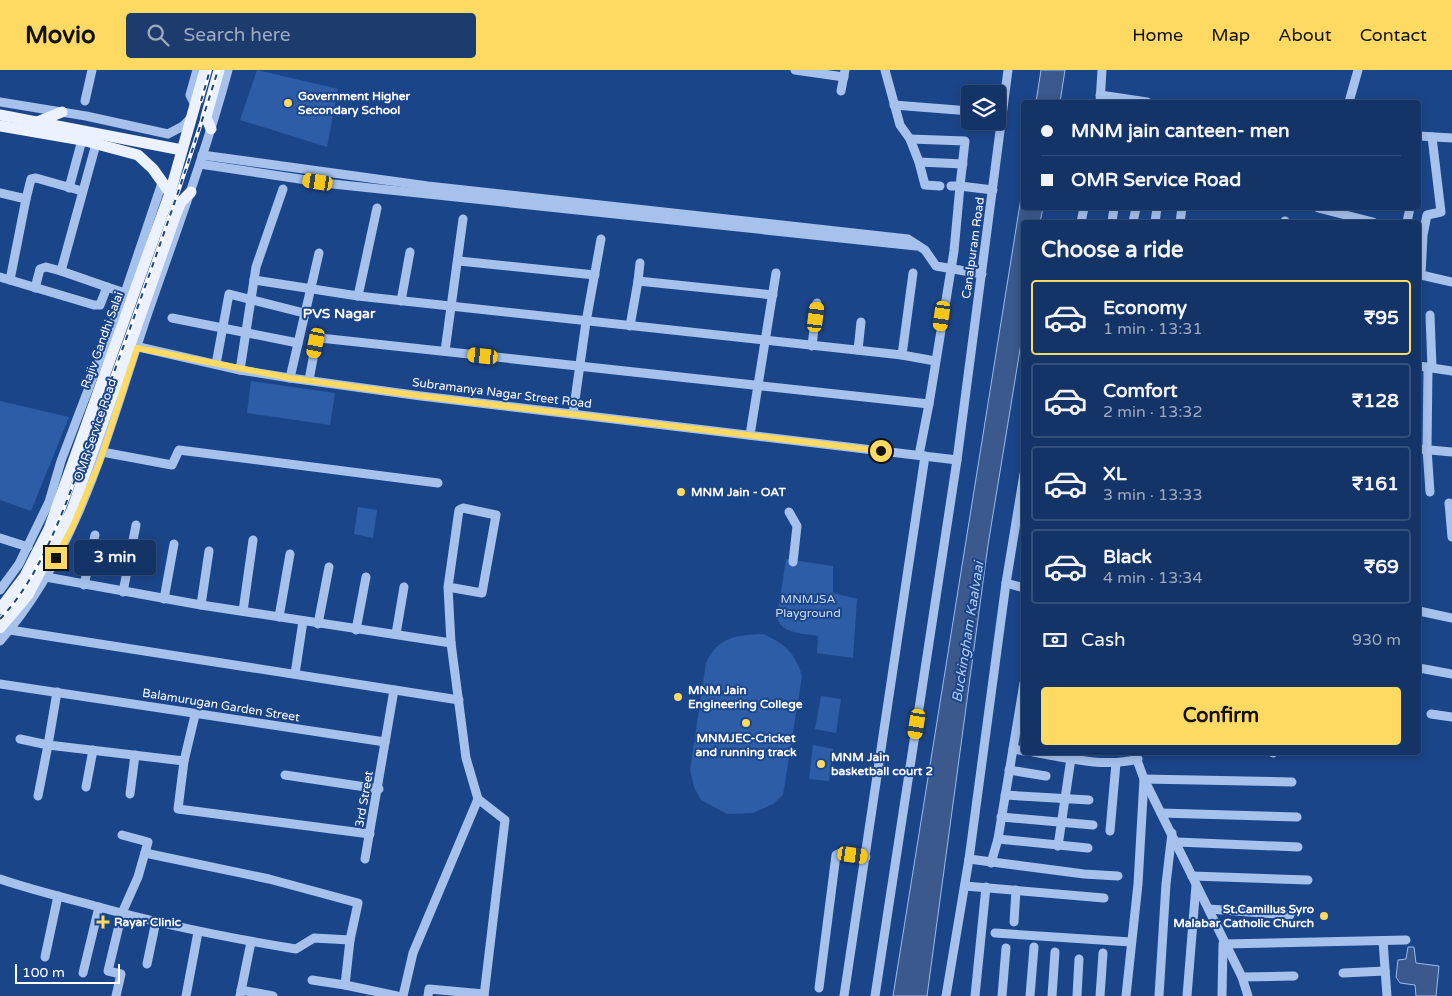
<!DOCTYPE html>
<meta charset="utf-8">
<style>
body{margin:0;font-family:"Varela Round",sans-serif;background:#1d3c6d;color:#f1f3f6;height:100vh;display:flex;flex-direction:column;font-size:19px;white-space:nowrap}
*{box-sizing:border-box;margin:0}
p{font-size:16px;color:#9daac0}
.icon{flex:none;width:28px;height:28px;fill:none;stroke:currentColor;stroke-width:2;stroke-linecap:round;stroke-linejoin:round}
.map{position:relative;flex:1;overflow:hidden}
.drawer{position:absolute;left:1021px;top:150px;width:400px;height:535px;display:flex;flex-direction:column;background:#143467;border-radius:5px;box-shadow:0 2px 8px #0003,0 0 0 1px #334f7b}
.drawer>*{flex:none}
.hud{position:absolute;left:1021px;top:30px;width:400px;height:110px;border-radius:5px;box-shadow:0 2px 8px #0003,0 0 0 1px #334f7b;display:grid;align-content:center;height:110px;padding:0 20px;background:#143467}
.controls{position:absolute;left:961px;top:15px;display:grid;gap:10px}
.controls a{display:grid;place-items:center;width:45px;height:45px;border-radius:5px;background:#143467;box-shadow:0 2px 8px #0003,0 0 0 1px #334f7b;font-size:25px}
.scale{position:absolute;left:15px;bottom:12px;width:105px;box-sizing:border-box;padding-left:5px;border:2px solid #fff;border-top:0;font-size:14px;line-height:18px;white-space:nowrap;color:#fff;-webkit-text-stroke:4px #1b4589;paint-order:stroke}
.end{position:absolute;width:22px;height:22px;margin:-11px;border:6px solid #feda62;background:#111;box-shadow:0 0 0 2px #111}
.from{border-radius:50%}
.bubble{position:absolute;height:35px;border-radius:5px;background:#143467;box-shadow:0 2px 8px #0003,0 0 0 1px #334f7b;font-size:16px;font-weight:700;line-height:35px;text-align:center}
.car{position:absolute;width:15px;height:30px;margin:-15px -8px;border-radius:6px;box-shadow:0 0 4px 1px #0007;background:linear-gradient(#f5c518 24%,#345 0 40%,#f5c518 0 76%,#345 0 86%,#f5c518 0)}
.hud b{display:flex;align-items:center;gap:18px;height:48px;font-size:19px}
.hud b+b{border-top:1px solid #334f7b}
.hud i{width:12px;height:12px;background:#f1f3f6}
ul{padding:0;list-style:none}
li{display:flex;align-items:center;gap:15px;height:75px;margin:0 10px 8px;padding:0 10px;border:2px solid #334f7b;border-radius:5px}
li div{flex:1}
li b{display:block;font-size:19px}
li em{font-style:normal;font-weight:700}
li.on{border-color:#feda62}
li>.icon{width:45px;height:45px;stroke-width:1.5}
h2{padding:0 20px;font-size:22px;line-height:60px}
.pay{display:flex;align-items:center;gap:12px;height:55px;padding:0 20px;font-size:19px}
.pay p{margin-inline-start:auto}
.primary-button{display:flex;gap:10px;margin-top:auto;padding:10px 20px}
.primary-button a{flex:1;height:58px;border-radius:5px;background:#feda62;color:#111;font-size:20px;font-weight:700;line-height:58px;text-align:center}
header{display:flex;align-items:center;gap:30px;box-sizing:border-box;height:70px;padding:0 25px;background:#feda62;color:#111}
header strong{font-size:24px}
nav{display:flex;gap:28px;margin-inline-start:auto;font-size:18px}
.search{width:350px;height:45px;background:#1d3c6d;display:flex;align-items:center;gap:12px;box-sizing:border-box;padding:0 18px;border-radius:5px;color:#9daac0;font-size:19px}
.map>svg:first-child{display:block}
</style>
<header>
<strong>Movio</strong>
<div class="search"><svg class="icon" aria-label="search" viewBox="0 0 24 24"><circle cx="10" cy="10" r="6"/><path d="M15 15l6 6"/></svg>Search here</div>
<nav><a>Home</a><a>Map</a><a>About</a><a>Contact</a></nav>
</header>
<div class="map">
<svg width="1452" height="926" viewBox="0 0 1452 926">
<rect width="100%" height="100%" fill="#1b4589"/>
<g fill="#2e5da7">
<path d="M257 0 338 19 327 77 240 50Z"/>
<path d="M251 311 335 323 330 355 247 343Z"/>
<path d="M0 331 69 347 31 441 0 430Z"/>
<path d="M358 437 377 440 373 468 354 464Z"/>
<path d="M786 489 833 496V523L857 529 853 588 817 583 818 566C803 563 782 564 777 548Z"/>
<path d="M763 564C785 574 795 583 802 606L783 725 773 734 753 743 727 744 701 730 694 717 690 700 706 593C717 567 737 565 763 564Z"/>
<path d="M821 626 841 629 836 663 815 659Z"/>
<path d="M813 675 833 679 829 711 809 709Z"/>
</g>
<g fill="#3b598c" stroke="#98bbee">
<path d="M1041 0H1065L1060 32H1036Z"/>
<path d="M1024 109V138H1043L1040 152H1024V255L988 475 927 926H893Z"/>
<path d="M1408 877H1414L1416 893 1439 896 1436 926H1416L1415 915 1400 913 1396 907 1398 890 1406 889Z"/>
</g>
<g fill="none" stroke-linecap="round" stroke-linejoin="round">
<g stroke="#a5c1ec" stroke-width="9">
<path d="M795 0 844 7"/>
<path d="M885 0 900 55 910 69 919 92 925 115 940 116"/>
<path d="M841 21 845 0"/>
<path d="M1100 25 1147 32"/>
<path d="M85 31 92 0"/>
<path d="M0 32 86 46 168 64 183 56 191 48"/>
<path d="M1100 32 1102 0"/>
<path d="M1349 32 1358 0"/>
<path d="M195 35 190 25 197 0"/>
<path d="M894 35 970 41"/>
<path d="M1419 66 1452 68"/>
<path d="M1432 67 1441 142 1427 145 1423 165 1421 205 1452 212"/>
<path d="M910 69 965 71 960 116H951"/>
<path d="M96 74 61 201 107 217"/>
<path d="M202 85 428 116 908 169 925 180 936 196 982 204"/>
<path d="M919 92 963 94"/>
<path d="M200 94 333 114 916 176"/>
<path d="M69 118 82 70"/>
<path d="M0 123 26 129 31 109 36 108 82 121"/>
<path d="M1318 138 1373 152"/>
<path d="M1285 151V152"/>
<path d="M1081 152 1084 138"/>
<path d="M1112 152 1114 138"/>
<path d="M1133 152 1136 138"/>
<path d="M1155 152 1157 138"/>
<path d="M1180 152 1182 138"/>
<path d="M1407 152 1410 138"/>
<path d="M459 191 595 205"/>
<path d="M0 207 94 235H100L107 217 125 223"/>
<path d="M10 210 26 129"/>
<path d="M254 210 358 226 902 285 935 291"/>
<path d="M638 211 640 193"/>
<path d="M35 218 40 199 46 197 61 201"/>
<path d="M358 226 377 138"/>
<path d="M401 231 410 182"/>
<path d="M1430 245 1432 298"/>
<path d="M172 248 298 273"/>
<path d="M630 256 638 211 773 225"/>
<path d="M130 275 240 300 290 308 421 326 957 390"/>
<path d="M812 276 817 233"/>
<path d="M858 280 861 252"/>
<path d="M445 281 463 149"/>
<path d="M902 285 913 203"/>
<path d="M216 294 229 224 304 243"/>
<path d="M1419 296 1452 301"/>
<path d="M1428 297 1427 379 1430 422"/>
<path d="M240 300 256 197 283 119"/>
<path d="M290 308 319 183"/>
<path d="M309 310 316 273 320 268 929 334 954 181 960 116 993 120"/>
<path d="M573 344 586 252 601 169"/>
<path d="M750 365 776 203"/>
<path d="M1419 379 1452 382"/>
<path d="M102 382 172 395 179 380 438 413"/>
<path d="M919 385 929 334"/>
<path d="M1449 433 1452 467"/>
<path d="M789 442 797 456 793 492"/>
<path d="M0 468 28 477"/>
<path d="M46 507 201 535 451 573 466 688 478 729 505 750 484 926"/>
<path d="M1006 513 1024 518"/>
<path d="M84 515 95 465"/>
<path d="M448 517 482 523 496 445 463 438 459 440 448 517 451 573"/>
<path d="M0 520 19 494 49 432 61 391 125 223 162 113"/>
<path d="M123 522 136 455"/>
<path d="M164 529 174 474"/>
<path d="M201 535 209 481"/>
<path d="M243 541 253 470"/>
<path d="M1419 541 1452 548"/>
<path d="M279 547 290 484"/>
<path d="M318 554 329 497"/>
<path d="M10 560 459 630"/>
<path d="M356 560 366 507"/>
<path d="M396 564 404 517"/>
<path d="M0 571C84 475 111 348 152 231 179 154 207 78 228 0"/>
<path d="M1419 598 1452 604"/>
<path d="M295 604 303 551"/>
<path d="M0 614 385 672"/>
<path d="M57 622 48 675 184 691"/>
<path d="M1431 644 1452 647"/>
<path d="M195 645 184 691 178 739 370 764"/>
<path d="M20 669 48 675 38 726"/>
<path d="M1013 679 1024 681"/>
<path d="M1033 682C1067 688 1104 698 1138 689"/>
<path d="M1134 682 1144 709 1242 907 1248 926"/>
<path d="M1272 682 1273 683"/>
<path d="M1009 700 1046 706"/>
<path d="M285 705 379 719"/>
<path d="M86 717 93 680"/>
<path d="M130 724 135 685"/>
<path d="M1005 725 1089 730"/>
<path d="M1161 743 1297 747"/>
<path d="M1001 747 1093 755"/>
<path d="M1110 761 1116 693"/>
<path d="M998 769 1088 778"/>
<path d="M1177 772 1298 777"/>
<path d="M1058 776 1071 688"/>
<path d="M145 783 269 809 358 833 350 870 345 915 397 926"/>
<path d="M365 789 394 620"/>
<path d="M969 789 1084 804 1118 806"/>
<path d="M991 793 998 769 1024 613"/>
<path d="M1192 806 1308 810"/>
<path d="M0 809C32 820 66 828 99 837 164 855 229 868 296 879L314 868 350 870"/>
<path d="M965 816 1104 828"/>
<path d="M1209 839 1290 845"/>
<path d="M1014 852 1016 820"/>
<path d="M995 863 1131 872"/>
<path d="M1383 871 1387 926"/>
<path d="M45 887 58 826"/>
<path d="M147 894 156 851"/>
<path d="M83 903 99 837"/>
<path d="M1343 903 1385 901"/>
<path d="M1242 907 1294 906"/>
<path d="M312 910 345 915"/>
<path d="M819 918 836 785 840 783 866 787"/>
<path d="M241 920 273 926"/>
<path d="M116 926 121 904 108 901 122 843 138 807 148 772 122 765"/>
<path d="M186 926 198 862"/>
<path d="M240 926 251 872"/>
<path d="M403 926 413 883 478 729"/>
<path d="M428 926 429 919 484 924"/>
<path d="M844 926 925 386"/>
<path d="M875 926 957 390 1008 0"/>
<path d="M946 926 969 789 1006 513 1024 404"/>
<path d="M975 926 986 817"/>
<path d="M1002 926 1006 878"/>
<path d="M1030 926 1034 877"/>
<path d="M1052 926 1055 882"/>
<path d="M1077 926 1079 889"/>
<path d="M1100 926 1103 883"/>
<path d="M1126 926 1138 814 1144 709 1292 712"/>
<path d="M1159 926 1166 814 1172 763"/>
<path d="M1187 926 1196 815"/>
<path d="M1222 926 1223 874 1406 870"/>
</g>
<g stroke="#ebf1ff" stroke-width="11">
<path d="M0 45 182 80"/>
<path d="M37 52 62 42"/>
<path d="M0 56 82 70 138 85 153 99 170 123"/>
<path d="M211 59 206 47 219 0"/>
<path d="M0 539 25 506 49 459 170 123 205 0"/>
<path d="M0 558 28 525 72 440 176 144 181 132 191 122"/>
</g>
<g stroke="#fff" stroke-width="4">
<g id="rail">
<path d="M201 31 210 0"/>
<path d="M0 549C49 498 74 409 99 343 141 229 182 116 218 0"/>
</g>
</g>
<use href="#rail" stroke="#1b4589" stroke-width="2" stroke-dasharray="5.5" stroke-linecap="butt"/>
</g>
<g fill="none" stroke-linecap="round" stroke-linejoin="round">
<path stroke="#feda62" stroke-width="6" d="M56 488 73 456 100 391 137 278 290 308 421 326 881 381"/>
</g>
<g fill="#feda62" stroke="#1b4589" stroke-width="2">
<circle cx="288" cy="33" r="5"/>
<circle cx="681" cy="422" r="5"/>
<circle cx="678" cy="627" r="5"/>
<circle cx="746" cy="653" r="5"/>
<circle cx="821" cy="694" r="5"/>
<circle cx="1324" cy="846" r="5"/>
<path d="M100.5 844.5h5v5h5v5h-5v5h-5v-5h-5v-5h5z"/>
</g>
<g text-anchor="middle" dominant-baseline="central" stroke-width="4" stroke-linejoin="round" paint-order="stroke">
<g font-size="12" font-weight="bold" fill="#fff" stroke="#1b4589" text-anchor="start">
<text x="298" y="26">Government Higher<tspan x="298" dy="14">Secondary School</tspan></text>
<text x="691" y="422">MNM Jain - OAT</text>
<text x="688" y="620">MNM Jain<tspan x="688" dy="14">Engineering College</tspan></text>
<text x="746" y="668" text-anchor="middle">MNMJEC-Cricket<tspan x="746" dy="14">and running track</tspan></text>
<text x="831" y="687">MNM Jain<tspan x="831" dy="14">basketball court 2</tspan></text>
<text x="1314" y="839" text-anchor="end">St.Camillus Syro<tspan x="1314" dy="14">Malabar Catholic Church</tspan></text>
<text x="114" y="852">Rayar Clinic</text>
</g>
<g font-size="12" fill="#fff" stroke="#1b4589">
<text transform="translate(973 178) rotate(-82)">Canalpuram Road</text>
<text transform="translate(102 270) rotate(-70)">Rajiv Gandhi Salai</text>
<text transform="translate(502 323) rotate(7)">Subramanya Nagar Street Road</text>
<text transform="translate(95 360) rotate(-71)">OMR Service Road</text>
<text transform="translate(221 635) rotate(9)">Balamurugan Garden Street</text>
<text transform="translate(364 729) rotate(-80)">3rd Street</text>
</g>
<g font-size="12" fill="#cbddf9" stroke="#1b4589">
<text x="808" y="529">MNMJSA<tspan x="808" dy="14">Playground</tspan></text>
</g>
<g font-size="14" font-weight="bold" fill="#fff" stroke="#1b4589">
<text x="339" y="243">PVS Nagar</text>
</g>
<g font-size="14" font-style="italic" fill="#b1cbf4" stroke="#1b4589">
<text transform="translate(968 562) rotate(-81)">Buckingham Kaalvaai</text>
</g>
</g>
</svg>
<div class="controls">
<a><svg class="icon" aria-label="layers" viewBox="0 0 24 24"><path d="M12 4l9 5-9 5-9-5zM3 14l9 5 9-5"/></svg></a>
</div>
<div class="scale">100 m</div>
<i class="end from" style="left:881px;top:381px"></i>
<i class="end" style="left:56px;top:488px"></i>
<div class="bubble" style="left:74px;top:470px;width:82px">3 min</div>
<i class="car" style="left:318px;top:112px;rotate:279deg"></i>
<i class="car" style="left:942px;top:246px;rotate:188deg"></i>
<i class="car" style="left:816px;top:247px;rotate:7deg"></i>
<i class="car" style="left:316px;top:273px;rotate:191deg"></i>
<i class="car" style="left:483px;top:286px;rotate:276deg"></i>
<i class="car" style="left:917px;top:654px;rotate:189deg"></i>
<i class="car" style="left:853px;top:785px;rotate:98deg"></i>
<div class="hud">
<b><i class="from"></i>MNM jain canteen- men</b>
<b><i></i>OMR Service Road</b>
</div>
<section class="drawer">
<h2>Choose a ride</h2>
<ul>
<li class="on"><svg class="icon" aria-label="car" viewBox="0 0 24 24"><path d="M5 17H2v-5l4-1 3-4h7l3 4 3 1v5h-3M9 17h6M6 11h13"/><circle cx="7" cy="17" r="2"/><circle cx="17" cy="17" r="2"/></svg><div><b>Economy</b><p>1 min · 13:31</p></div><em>₹95</em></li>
<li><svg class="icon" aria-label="car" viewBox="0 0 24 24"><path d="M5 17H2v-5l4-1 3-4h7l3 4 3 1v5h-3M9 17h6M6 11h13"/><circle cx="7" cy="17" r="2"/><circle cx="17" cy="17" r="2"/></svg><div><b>Comfort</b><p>2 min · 13:32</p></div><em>₹128</em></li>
<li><svg class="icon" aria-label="car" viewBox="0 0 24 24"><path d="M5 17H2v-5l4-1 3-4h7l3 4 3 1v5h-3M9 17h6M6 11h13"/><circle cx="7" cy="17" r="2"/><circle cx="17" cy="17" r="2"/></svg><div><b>XL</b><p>3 min · 13:33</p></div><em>₹161</em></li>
<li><svg class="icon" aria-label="car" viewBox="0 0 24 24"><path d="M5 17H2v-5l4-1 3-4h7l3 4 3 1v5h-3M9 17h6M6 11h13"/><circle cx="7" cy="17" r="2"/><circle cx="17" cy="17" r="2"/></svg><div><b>Black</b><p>4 min · 13:34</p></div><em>₹69</em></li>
</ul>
<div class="pay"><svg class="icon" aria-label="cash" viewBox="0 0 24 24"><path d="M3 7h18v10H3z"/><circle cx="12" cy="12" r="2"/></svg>Cash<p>930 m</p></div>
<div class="primary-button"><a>Confirm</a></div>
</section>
</div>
